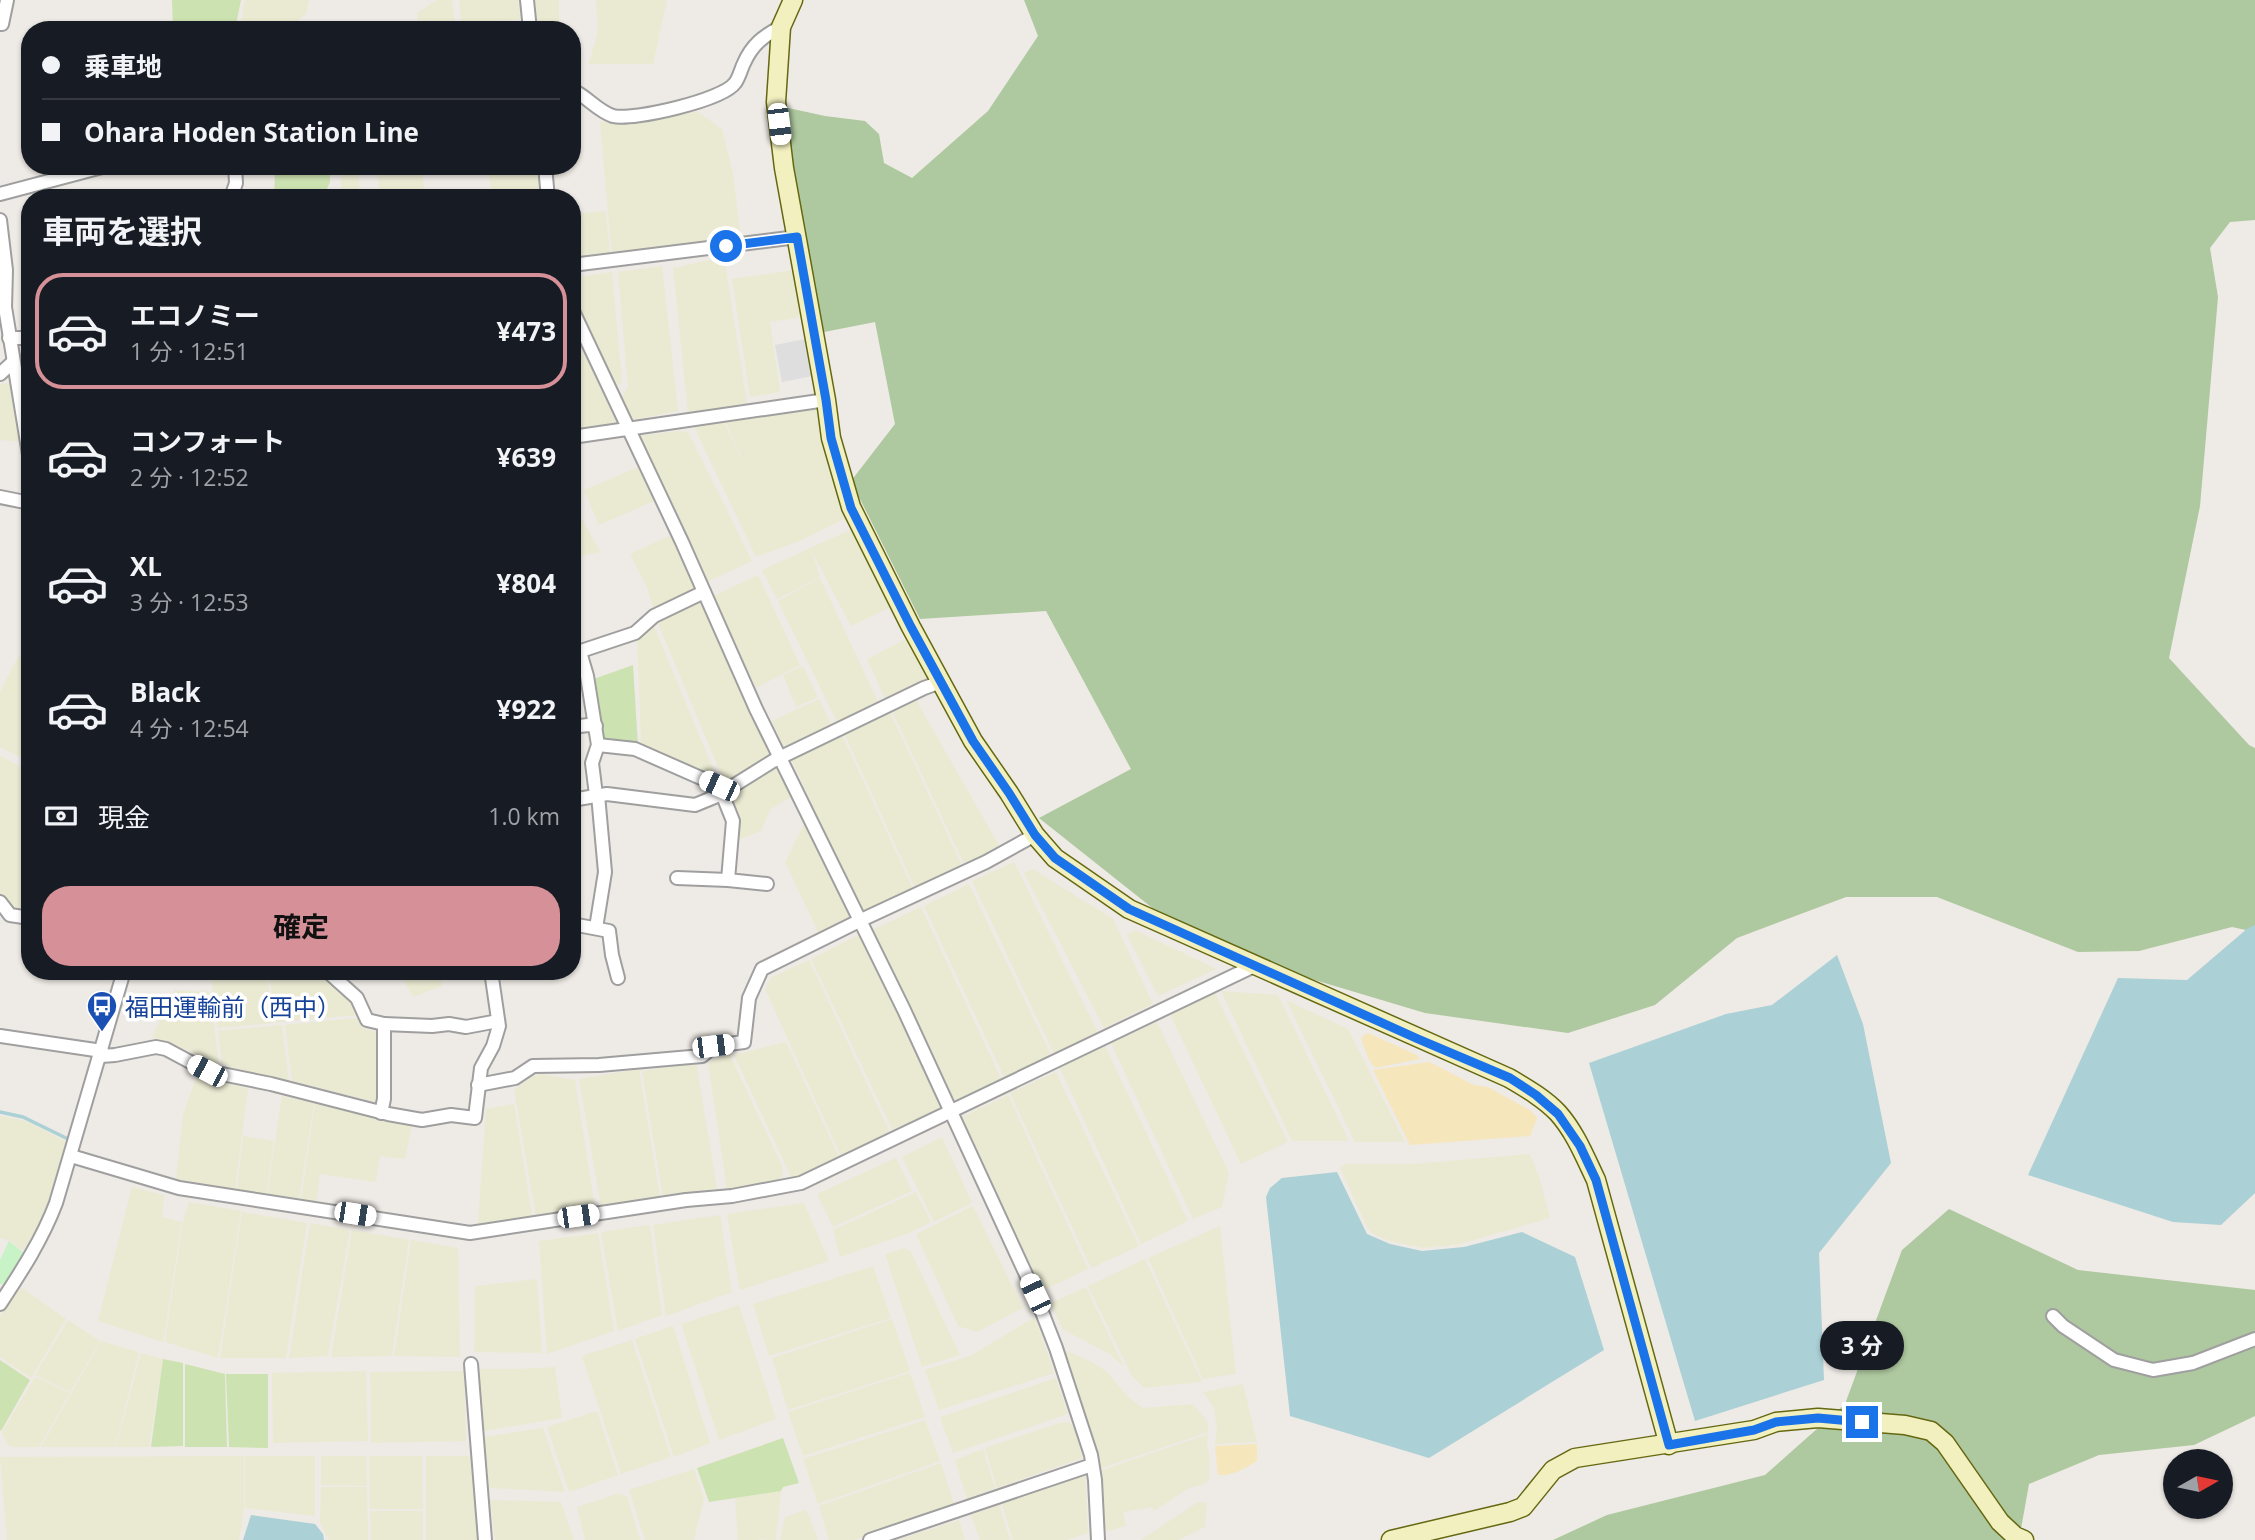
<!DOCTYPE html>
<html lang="ja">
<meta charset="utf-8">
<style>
body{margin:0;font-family:"Open Sans","Noto Sans JP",sans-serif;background:#242831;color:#f1f3f6;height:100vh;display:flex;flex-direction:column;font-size:26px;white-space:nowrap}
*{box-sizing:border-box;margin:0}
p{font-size:23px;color:#9ea1a6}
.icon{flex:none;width:38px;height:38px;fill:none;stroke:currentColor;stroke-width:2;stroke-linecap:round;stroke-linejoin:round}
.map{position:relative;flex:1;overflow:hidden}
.details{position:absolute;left:21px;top:189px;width:560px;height:791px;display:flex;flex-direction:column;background:#171b24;border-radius:28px;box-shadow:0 2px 5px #0004}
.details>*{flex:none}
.banner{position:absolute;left:21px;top:21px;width:560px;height:154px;border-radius:28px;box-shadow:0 2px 5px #0004;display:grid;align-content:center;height:154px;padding:0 21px;background:#171b24}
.needle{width:46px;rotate:81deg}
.tools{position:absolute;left:2163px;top:1449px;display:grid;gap:14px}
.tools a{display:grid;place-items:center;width:70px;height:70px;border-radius:50%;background:#171b24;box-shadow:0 2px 5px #0004;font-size:35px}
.end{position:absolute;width:32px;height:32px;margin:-16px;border:9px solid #1a73e8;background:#fff;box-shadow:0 0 0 4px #fff}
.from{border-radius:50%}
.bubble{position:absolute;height:49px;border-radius:24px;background:#171b24;box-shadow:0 2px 5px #0004;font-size:23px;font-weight:700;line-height:49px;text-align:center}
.car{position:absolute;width:21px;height:42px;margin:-21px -10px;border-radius:9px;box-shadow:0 0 5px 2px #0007;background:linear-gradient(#fff 24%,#345 0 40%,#fff 0 76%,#345 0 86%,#fff 0)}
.banner b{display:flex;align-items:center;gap:24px;height:66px;font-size:26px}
.banner b+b{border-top:2px solid #363941}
.banner i{width:18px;height:18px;background:#f1f3f6}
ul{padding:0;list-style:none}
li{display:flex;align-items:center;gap:21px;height:116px;margin:0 14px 10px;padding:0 7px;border:4px solid transparent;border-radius:28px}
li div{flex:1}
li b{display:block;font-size:26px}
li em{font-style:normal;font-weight:700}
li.active{border-color:#d69097}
li>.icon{width:63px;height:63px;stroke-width:1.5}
h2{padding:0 21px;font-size:32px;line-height:84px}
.pay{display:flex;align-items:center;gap:18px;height:77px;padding:0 21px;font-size:26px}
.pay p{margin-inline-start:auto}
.action{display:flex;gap:14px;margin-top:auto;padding:14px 21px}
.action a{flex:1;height:80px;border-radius:28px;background:#d69097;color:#111;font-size:28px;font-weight:700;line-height:80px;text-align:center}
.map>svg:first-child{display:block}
</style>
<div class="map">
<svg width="2255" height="1540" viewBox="0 0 2255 1540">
<rect width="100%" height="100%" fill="#eeeae5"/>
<g fill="#eaead3">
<path d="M245 0H309L306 14 287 30H240Z"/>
<path d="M437 0H452L456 30H419L417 13Z"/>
<path d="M459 0H518L521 19 493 22 494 30H462Z"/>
<path d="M532 0H559V30H535Z"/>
<path d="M596 0H667L653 64H589L598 31Z"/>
<path d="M688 112H698L722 129 733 173 741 241 612 257 600 122 652 120Z"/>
<path d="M341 166H358L360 198H341Z"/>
<path d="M377 166H421L426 198H380Z"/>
<path d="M488 166H537L541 198H491Z"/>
<path d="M606 211 610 257 572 262V214Z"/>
<path d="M724 257 747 403 688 414 673 268Z"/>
<path d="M662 266 678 411 631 420 621 399 628 387 618 272Z"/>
<path d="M794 270 801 317 770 322 780 392 750 397 732 279Z"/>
<path d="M612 272 622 382 616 389 572 299V278Z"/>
<path d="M572 325 618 426 572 432Z"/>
<path d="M11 383 22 442 0 440V384Z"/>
<path d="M817 406 828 457 848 517 802 540 756 557 694 427 723 421 750 475 724 419Z"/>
<path d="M678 431 688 432 752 561 707 582 638 436Z"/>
<path d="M638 467 654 501 599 525 584 490Z"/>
<path d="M583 520 600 552 572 558V522Z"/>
<path d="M852 529 893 606 851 626 812 552 820 577 777 599 762 570Z"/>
<path d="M671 535 697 588 654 609 646 585 630 554Z"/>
<path d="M758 575 800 665 756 688 714 596Z"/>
<path d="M820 578 879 704 838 724 778 601Z"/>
<path d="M701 600 773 756 725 784 657 621Z"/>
<path d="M654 626 719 783 641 743 637 638Z"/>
<path d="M910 637 933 680 887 703 867 659Z"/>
<path d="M30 652V762L0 747V692L18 657Z"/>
<path d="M803 666 818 697 796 707 783 675Z"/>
<path d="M819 699 833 728 785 750 772 721Z"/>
<path d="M916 700 1001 849 965 866 892 711Z"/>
<path d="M890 712 963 868 916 890 844 733Z"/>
<path d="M842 735 914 891 863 915 791 758Z"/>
<path d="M0 756 30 771V914L12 911 6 907 0 894Z"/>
<path d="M781 765 796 795 782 802 770 810 761 831 736 841 729 796 731 793Z"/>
<path d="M805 822 850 917 821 938 785 862Z"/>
<path d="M1014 862 1099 1035 1055 1056 972 881Z"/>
<path d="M1033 869 1113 919 1153 1004 1104 1028 1024 873Z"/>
<path d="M969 884 1052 1057 1005 1079 924 906Z"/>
<path d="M921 907 1002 1081 951 1105 870 931Z"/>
<path d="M1135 930 1216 969 1158 996 1127 935Z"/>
<path d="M862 933 943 1107 893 1131 811 959Z"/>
<path d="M809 960 890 1133 841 1156 765 989 772 977Z"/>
<path d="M320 971 352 1003 356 1015 276 1022 269 972Z"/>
<path d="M399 971H439L442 986 413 997Z"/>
<path d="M267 972 273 1023 218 1028 211 979Z"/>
<path d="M175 990 209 992 219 1064 169 1042 152 1037Z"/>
<path d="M1214 991 1288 1142 1241 1164 1169 1012Z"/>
<path d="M1221 991 1278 995 1349 1141H1292Z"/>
<path d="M1286 1000 1348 1029 1405 1142H1355Z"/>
<path d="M357 1018 362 1028 379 1033V1103L292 1081 285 1025Z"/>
<path d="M1157 1022 1229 1173 1222 1207 1193 1219 1111 1043Z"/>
<path d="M282 1025 289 1082 236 1069 222 1063 218 1031Z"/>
<path d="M786 1042 839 1157 792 1179 734 1055Z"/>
<path d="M1105 1046 1188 1221 1141 1244 1059 1066Z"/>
<path d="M730 1055 783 1168 782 1176 776 1181 727 1189 708 1063 717 1058Z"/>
<path d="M696 1063 717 1189 663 1197 642 1071Z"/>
<path d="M639 1069 660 1197 601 1207 579 1079Z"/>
<path d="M198 1072 248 1089 235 1190 176 1179 183 1115Z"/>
<path d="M1056 1072 1139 1246 1091 1268 1010 1093Z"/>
<path d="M541 1074 575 1080 595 1208 536 1217 514 1090 533 1076Z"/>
<path d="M1008 1095 1088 1269 1039 1292 957 1119Z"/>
<path d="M282 1096 314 1103 299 1199 267 1195Z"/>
<path d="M315 1103 412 1125 405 1159 380 1156 376 1182 320 1174 316 1202 301 1200Z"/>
<path d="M514 1104 532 1216 481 1226 478 1224 486 1109Z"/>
<path d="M0 1116 26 1121 69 1143 43 1219 23 1251 11 1241 0 1238Z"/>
<path d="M243 1136 274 1141 266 1195 237 1190Z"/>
<path d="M942 1137 972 1203 934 1222 902 1157Z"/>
<path d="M1530 1154 1539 1177 1550 1218 1456 1245 1422 1248 1390 1241 1375 1235 1368 1229 1340 1168 1346 1164H1413Z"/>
<path d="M896 1158 912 1191 833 1227 817 1194Z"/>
<path d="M132 1187 164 1195 162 1217 182 1222 163 1342 98 1321Z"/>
<path d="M916 1192 931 1222 909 1233 840 1257 833 1230Z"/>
<path d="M189 1202 241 1211 218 1358 165 1342 183 1222Z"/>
<path d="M804 1203 829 1261 740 1290 727 1214Z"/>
<path d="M973 1206 1023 1308 977 1332 958 1326 916 1234Z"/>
<path d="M242 1212 307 1223 286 1358H220Z"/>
<path d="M720 1215 732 1292 666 1316 653 1225Z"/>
<path d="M310 1223 350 1230 328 1356 289 1358Z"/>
<path d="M650 1225 662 1315 618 1331 601 1232Z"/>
<path d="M1220 1226 1236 1374 1203 1379 1148 1258Z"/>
<path d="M352 1230 409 1240 392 1356 331 1357Z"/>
<path d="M598 1233 614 1331 547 1354 539 1241Z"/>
<path d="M411 1240 458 1248 460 1357 394 1356Z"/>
<path d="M904 1248 911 1252 960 1355 922 1367 885 1254Z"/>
<path d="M1145 1259 1202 1382 1144 1388 1132 1376 1088 1286Z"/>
<path d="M873 1266 891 1318 769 1356 753 1304Z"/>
<path d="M537 1279 542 1353 474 1352 475 1286Z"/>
<path d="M1086 1287 1124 1367 1110 1354 1062 1329 1051 1303Z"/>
<path d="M22 1288 66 1319 31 1378 0 1357V1316L17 1289Z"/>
<path d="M739 1305 776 1419 719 1440 681 1324Z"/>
<path d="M1035 1317 1054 1373 939 1410 925 1370 970 1356Z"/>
<path d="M892 1319 910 1371 788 1410 772 1358Z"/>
<path d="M68 1320 100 1341 70 1392 35 1375Z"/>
<path d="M673 1326 710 1443 674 1457 635 1339Z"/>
<path d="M632 1340 671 1457 621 1474 582 1356Z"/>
<path d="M101 1341 139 1352 115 1447H41Z"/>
<path d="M1064 1350 1090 1361 1106 1371 1128 1397 1143 1408 1193 1404 1207 1421 1208 1432 1096 1470 1062 1351Z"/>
<path d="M141 1353 163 1359 149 1447H116Z"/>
<path d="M555 1367 562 1418 484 1431 479 1369H517Z"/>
<path d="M366 1371 368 1441 273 1443 272 1373Z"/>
<path d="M464 1371 466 1441 371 1443 370 1372Z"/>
<path d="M910 1373 925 1417 803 1456 788 1412Z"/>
<path d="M35 1377 70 1393 39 1447H11L7 1444 2 1432Z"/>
<path d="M1056 1378 1068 1414 953 1453 940 1417Z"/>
<path d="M1243 1384 1257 1442 1215 1444 1217 1430 1214 1408 1203 1392Z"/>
<path d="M597 1411 618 1475 569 1492 547 1427Z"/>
<path d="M925 1420 940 1461 818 1504 803 1459Z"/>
<path d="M1069 1422 1075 1430 1082 1458 997 1488 985 1448 1059 1423Z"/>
<path d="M543 1428 565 1492 489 1488 484 1437Z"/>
<path d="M1208 1434 1207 1444 1210 1458 1209 1480 1204 1484 1189 1488 1154 1511 1152 1507 1123 1512 1126 1526 1108 1531 1103 1530 1097 1472Z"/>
<path d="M983 1449 995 1488 967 1499 955 1460Z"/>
<path d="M244 1456V1508L239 1540H7L0 1457Z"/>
<path d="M245 1456H315V1516L245 1508Z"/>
<path d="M321 1456H366L367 1486 321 1485Z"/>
<path d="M369 1456H422L423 1509H370Z"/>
<path d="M426 1456H467L472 1458 480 1540H426Z"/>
<path d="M941 1463 954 1504 854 1540H829L819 1506Z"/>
<path d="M694 1469 704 1499 694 1540H645L629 1490Z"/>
<path d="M1085 1474 1088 1533 1067 1540H1013L1002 1504Z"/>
<path d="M321 1487H367L368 1540H329L320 1523Z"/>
<path d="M781 1491 776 1540H762L773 1537 757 1540H738L735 1498Z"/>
<path d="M617 1494 627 1496 640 1540H585L577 1507Z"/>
<path d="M490 1500 561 1502 574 1540H495Z"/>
<path d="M1198 1502 1207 1503 1205 1527 1179 1540H1141Z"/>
<path d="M999 1505 1010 1540H980L971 1515Z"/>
<path d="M805 1510 808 1513 818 1540H780L785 1517Z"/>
<path d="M370 1511H423V1540H371Z"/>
<path d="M959 1520 965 1540H897Z"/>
</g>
<g fill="#cde2b1">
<path d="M172 0H241L235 30H173Z"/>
<path d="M275 170 330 175V182L323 198H274Z"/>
<path d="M633 665 638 746 600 743 591 680Z"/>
<path d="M163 1359 183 1363V1446L151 1447Z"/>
<path d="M0 1360 30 1380 1 1431 0 1429Z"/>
<path d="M185 1364 225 1374 227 1447H185Z"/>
<path d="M226 1374H268V1448L229 1447Z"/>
<path d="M783 1438 799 1483 783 1487 781 1491 709 1502 697 1468Z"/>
</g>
<g fill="#aec89f">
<path d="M1024 0H2255V220L2230 222 2210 248 2218 297 2200 506 2169 658 2249 745 2255 748V932L2232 927 2139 951 2078 952 1937 897H1846L1737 938 1655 1005 1568 1033 1425 1013 1278 969 1165 918 1039 818 1131 769 1046 611 920 619 851 481 895 424 875 322 819 333 779 106 825 116 865 121 879 134 884 163 912 178 988 111 1038 36Z"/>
<path d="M1949 1209 2078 1270 2255 1290V1416L2194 1445 2099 1455 2029 1484 2019 1540H1553L1607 1515 1765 1475 1845 1404 1902 1250Z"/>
</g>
<g fill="#f6e6bb">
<path d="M1368 1033 1417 1055 1420 1059 1375 1068 1369 1060 1361 1038Z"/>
<path d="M1429 1062 1474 1085 1488 1087 1531 1111 1537 1118 1530 1136 1410 1145 1373 1070Z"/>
<path d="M1257 1444V1461C1244 1469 1233 1476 1218 1475L1215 1446Z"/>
</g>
<path fill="#c7f3c7" d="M9 1241 26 1255 5 1287 4 1284H0V1260Z"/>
<path fill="#dedede" d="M806 339 813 376 782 382 775 345Z"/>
<g fill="#abd0d6">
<path d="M2255 925V1193L2221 1225 2173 1222 2028 1175 2118 978 2187 980 2248 928Z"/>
<path d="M1837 955 1863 1024 1891 1163 1819 1253 1824 1380 1695 1421 1589 1063 1726 1014 1772 1005Z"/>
<path d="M1337 1172 1367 1234 1390 1244 1422 1251 1464 1247 1522 1232 1575 1257 1604 1350 1429 1458 1290 1416 1266 1197 1270 1188 1282 1178Z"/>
<path d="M251 1515 315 1524 323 1534 324 1540H243Z"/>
</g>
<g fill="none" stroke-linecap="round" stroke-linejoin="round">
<path stroke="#abd0d6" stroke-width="3.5" d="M0 1112 23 1117 68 1139"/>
<g stroke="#9f9f9f" stroke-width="16">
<g id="street">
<path d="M527 0 530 30"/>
<path d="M0 24H2L7 0"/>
<path d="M572 90C587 96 597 111 613 116 633 121 723 100 735 83 739 78 741 69 744 63 752 45 763 36 781 27"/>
<path d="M545 166 548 198"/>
<path d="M0 194 106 166"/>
<path d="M231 198 236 183 235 166"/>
<path d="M0 220 6 270 5 307 30 461"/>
<path d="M572 265 797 237"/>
<path d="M572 309 682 542 756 709 904 1010 1035 1294 1056 1348 1091 1455 1095 1480 1098 1540"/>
<path d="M9 338H30"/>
<path d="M0 374 13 362"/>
<path d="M572 437 826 400"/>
<path d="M0 497 30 503"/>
<path d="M580 652 587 676 598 745 592 763 596 795"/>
<path d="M572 654 635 633 654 616 704 592"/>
<path d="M572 727 588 725 596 726"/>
<path d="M598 745 635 749 719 786 733 821 728 880 767 884"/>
<path d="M572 800 607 794 695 805 717 796 773 761 924 688 941 682"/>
<path d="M677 878 728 880"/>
<path d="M0 902 10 915 30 918"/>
<path d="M572 924 609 931 612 955 618 978"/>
<path d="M596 928 605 872 598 795"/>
<path d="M327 971 357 998 367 1020 384 1024V1099L381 1113"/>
<path d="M384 1024 432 1026 449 1024 466 1027 498 1021"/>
<path d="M0 1036 102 1051"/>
<path d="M101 1056 115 1055 156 1047 166 1049 207 1071 271 1084 388 1114 422 1120 451 1115 475 1118 481 1068 493 1046 499 1026 491 971"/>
<path d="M478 1085 515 1078 533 1066 599 1065 702 1056 714 1046 744 1042 749 998 762 969 859 921 986 862 1035 835"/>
<path d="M71 1156 179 1188 470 1233 686 1200 732 1196 801 1183 1256 965"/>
<path d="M0 1304C21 1272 42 1240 56 1203L124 971"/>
<path d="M2053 1316 2063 1326 2114 1360 2153 1370 2193 1363 2255 1339"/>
<path d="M471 1364 485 1540"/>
<path d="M870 1540 1092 1465"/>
</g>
</g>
<g stroke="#656812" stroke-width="21">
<g id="secondary">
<path d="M793 0 781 27 776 102 784 168 826 400 831 438 851 507 911 627 973 741 1009 793 1035 835 1055 858 1129 909 1509 1078C1526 1088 1545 1099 1558 1113 1575 1132 1585 1157 1596 1180L1669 1445"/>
<path d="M1391 1540 1510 1512 1523 1507 1553 1470 1575 1458 1754 1430 1776 1422 1818 1418 1905 1425 1931 1431 1945 1443 2000 1522 2015 1536 2024 1540"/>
</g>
</g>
<use href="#street" stroke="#fff" stroke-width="12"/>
<use href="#secondary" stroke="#f2f0bf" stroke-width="18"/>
</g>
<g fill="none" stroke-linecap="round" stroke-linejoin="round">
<path stroke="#1a73e8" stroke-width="9" d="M726 246 797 237 826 400 831 438 851 508 911 627 973 741 1009 793 1035 835 1055 858 1129 909 1418 1039 1510 1078 1536 1095 1558 1114 1580 1146 1596 1180 1669 1445 1754 1430 1776 1422 1818 1418 1862 1422"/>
</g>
<defs>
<g id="bus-pin" transform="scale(1.575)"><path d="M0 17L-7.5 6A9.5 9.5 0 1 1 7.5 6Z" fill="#1a4fb4" stroke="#fff"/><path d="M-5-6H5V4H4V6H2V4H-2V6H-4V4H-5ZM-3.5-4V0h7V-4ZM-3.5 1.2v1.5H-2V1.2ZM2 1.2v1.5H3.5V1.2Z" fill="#fff"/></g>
</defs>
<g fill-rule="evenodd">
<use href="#bus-pin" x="102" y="1006"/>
</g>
<g text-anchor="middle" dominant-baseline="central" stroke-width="7" stroke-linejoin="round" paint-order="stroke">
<g font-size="24" fill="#164399" stroke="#fff" text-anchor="start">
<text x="125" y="1006">福田運輸前（西中）</text>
</g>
</g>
</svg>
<div class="tools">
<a><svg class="needle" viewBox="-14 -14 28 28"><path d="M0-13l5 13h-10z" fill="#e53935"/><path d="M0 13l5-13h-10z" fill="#9ea1a6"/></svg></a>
</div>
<i class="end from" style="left:726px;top:246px"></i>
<i class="end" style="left:1862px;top:1422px"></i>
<div class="bubble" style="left:1820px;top:1321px;width:84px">3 分</div>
<i class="car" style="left:779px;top:124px;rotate:173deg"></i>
<i class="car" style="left:719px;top:786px;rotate:294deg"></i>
<i class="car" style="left:713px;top:1046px;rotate:83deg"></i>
<i class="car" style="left:207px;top:1071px;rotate:298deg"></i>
<i class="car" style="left:355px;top:1214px;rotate:99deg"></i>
<i class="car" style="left:578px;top:1216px;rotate:82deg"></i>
<i class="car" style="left:1035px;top:1294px;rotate:335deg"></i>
<div class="banner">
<b><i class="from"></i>乗車地</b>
<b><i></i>Ohara Hoden Station Line</b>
</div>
<section class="details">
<h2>車両を選択</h2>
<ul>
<li class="active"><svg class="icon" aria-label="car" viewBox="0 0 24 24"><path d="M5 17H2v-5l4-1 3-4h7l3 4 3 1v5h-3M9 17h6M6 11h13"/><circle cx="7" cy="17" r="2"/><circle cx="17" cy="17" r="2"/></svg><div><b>エコノミー</b><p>1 分 · 12:51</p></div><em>¥473</em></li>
<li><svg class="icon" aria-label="car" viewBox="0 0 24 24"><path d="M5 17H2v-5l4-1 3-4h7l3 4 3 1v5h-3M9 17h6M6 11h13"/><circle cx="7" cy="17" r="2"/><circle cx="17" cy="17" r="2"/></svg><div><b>コンフォート</b><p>2 分 · 12:52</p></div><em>¥639</em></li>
<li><svg class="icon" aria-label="car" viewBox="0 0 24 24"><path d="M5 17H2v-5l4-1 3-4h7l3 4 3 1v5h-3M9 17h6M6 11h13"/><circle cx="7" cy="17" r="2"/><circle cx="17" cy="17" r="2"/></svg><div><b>XL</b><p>3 分 · 12:53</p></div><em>¥804</em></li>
<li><svg class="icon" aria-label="car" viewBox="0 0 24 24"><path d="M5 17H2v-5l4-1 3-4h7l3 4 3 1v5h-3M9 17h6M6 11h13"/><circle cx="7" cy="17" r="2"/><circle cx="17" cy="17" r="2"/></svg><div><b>Black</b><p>4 分 · 12:54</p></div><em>¥922</em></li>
</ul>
<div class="pay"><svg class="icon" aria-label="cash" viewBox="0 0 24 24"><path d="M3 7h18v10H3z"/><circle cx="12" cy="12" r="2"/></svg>現金<p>1.0 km</p></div>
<div class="action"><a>確定</a></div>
</section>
</div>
